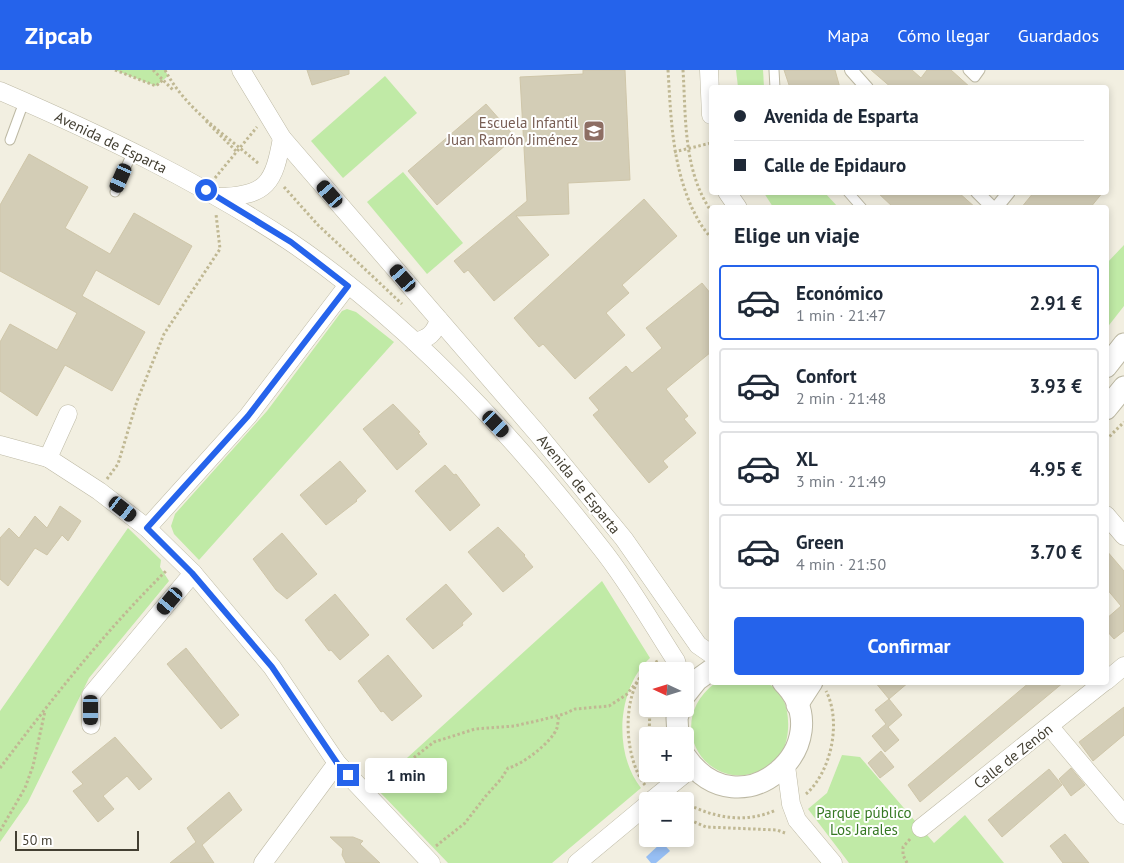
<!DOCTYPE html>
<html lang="es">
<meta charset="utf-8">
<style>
body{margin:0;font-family:"PT Sans",sans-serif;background:#f6f6f7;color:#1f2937;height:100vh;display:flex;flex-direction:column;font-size:19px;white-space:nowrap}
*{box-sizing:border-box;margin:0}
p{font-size:16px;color:#747a83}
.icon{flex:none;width:28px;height:28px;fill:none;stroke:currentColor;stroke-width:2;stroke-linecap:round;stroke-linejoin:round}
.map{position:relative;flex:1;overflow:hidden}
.details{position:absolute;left:709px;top:135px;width:400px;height:480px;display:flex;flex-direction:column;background:#fff;border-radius:5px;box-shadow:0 2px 8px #0003}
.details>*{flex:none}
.banner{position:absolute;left:709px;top:15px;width:400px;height:110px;border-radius:5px;box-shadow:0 2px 8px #0003;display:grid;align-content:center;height:110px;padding:0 25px;background:#fff}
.needle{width:32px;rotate:274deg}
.tools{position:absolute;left:639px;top:592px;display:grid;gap:10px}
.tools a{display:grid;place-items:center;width:55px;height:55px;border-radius:5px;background:#fff;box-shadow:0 2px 8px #0003;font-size:25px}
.scale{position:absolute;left:15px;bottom:12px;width:124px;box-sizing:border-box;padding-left:5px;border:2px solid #433f32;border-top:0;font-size:14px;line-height:18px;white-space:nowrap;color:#433f32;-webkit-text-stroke:4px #fff;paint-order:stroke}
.end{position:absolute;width:22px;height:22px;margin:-11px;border:6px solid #2563eb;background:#fff;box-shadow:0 0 0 2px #fff}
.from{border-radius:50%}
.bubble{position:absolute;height:35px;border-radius:5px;background:#fff;box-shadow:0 2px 8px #0003;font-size:16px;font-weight:600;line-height:35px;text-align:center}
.car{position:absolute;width:15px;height:30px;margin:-15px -8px;border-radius:6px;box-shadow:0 0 4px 1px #0007;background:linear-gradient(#222 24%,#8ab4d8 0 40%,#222 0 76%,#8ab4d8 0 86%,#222 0)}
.banner b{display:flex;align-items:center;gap:18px;height:48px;font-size:19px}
.banner b+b{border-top:1px solid #e0e1e3}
.banner i{width:12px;height:12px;background:#1f2937}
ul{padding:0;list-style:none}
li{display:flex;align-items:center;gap:15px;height:75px;margin:0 10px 8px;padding:0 15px;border:2px solid #e0e1e3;border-radius:5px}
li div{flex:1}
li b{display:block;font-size:19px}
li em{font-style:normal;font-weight:600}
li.selected{border-color:#2563eb}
li>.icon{width:45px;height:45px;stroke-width:1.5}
h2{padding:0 25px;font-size:22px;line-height:60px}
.cta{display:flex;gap:10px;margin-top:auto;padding:10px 25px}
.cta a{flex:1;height:58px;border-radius:5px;background:#2563eb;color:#fff;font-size:20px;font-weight:600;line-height:58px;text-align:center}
header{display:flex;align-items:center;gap:30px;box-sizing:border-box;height:70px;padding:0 25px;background:#2563eb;color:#fff}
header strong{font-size:24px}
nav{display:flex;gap:28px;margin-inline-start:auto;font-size:18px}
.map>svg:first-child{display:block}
</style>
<header>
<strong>Zipcab</strong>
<nav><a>Mapa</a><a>Cómo llegar</a><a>Guardados</a></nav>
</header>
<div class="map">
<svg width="1124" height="793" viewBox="0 0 1124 793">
<rect width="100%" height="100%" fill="#f2efe1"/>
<g fill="#c0eaa6">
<path d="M115 0H165L168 6 156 16Z"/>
<path d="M736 0H763L764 17H738Z"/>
<path d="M385 6 417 43 343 108 311 71Z"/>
<path d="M403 102 463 173 427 204 367 132Z"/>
<path d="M764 123H825L838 137H773Z"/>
<path d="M1124 175V236L1106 259V194Z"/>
<path d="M347 239 356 242 394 272 199 490 174 464 171 456 175 444 267 341 342 241Z"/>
<path d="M128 458 161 490 160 497 169 511 89 608 28 732 0 772V641Z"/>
<path d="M602 511 650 588C617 618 613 683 641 718L552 793H448L375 717Z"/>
<path d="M715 613C729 613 752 609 765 613 790 619 792 659 784 678 780 686 773 693 766 698 710 729 660 655 715 613Z"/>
<path d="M842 685 860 687 934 773 965 745 1004 793H849L808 739 827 723Z"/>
</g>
<path fill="#97bff4" d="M662 772 670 781 656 793H651L646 787Z"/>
<g fill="#d3cdb6" stroke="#cfc6a9">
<path d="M307 0H349V4L312 15Z"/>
<path d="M583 0H625L630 110 568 113 569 144 516 146 549 185 494 231 468 200 464 203 454 191 527 131 520 7 583 4Z"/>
<path d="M784 0H835L840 18H790Z"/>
<path d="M871 0H912L921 8 927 0H951L971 18H892Z"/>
<path d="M486 34 515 67 437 135 408 101Z"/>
<path d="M29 84 88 117 65 158 110 184 134 143 192 176 159 235 96 200 82 226 145 262 112 321 65 295 37 346 0 321V272L10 254 57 280 77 243 0 201V135Z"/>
<path d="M877 122H958L976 138H894Z"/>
<path d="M1034 122H1103L1090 138H1021Z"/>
<path d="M644 129 677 166 622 215 629 223 606 243 625 265 575 309 543 274 539 277 514 248Z"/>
<path d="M702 213 711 224V282L666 319 688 346 684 349 696 363 663 391 668 397 649 413 593 345 599 340 589 328 626 296 632 303 662 278 646 258Z"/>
<path d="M393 334 420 362 418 363 427 374 397 400 363 359Z"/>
<path d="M340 391 366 421 356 430 357 431 326 455 300 425Z"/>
<path d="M445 395 454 405 456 404 480 435 450 461 415 421Z"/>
<path d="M60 436 81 451 68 471 62 465 47 485 35 478 8 516 0 509V468L9 458 19 468 35 446 47 458Z"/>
<path d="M498 457 525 485 524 486 533 497 503 522 468 482Z"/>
<path d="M282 463 317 504 287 529 276 520 253 489Z"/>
<path d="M1106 480 1124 501V561L1114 569 1106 560V549L1121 536 1106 518Z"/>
<path d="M446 514 472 544 462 553 463 555 433 579 406 549Z"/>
<path d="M335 524 369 565 340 590 331 580 329 581 305 550Z"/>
<path d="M186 578 239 645 221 659 167 594Z"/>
<path d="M388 585 422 626 392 651 383 641 381 642 358 611Z"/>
<path d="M875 612H909L889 629Z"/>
<path d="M1030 612H1064L920 732 908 715Z"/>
<path d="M889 629 902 645 888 657 899 670 885 682 872 666 886 654 875 640Z"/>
<path d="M1124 637V665L1093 691 1079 672Z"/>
<path d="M115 667 152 709 139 720 127 706 103 726 114 739 98 752 73 721 83 714 72 702Z"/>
<path d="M881 681 894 697 880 708 868 693Z"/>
<path d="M1071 698 1085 715 1071 726 1059 709Z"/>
<path d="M1049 699 1062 715 1002 767 988 750Z"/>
<path d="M229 722 242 740 202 775 214 793H170L196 772 187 758Z"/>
<path d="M1065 764 1089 793H1063L1050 776Z"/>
<path d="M330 767H353L363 771 360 774 380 793H346L342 785 343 779Z"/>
</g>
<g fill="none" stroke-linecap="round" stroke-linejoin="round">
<g stroke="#bdb9a4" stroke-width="11">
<g id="service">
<path d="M774 0 775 18"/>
<path d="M968 0 975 7 980 0"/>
<path d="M10 70 24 32"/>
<path d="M115 122 133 81"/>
<path d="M848 122 862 138"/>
</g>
</g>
<g stroke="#bdb9a4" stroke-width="14">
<g id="pedestrian">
<path d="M851 0 867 18"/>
<path d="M977 122 993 138"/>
<path d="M996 138 1009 122"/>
</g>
</g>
<g stroke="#bdb9a4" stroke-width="19">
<g id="minor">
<path d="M241 0 282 68 537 363 624 469 698 575 711 584"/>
<path d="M709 0 711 45"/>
<path d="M0 21C100 64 198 111 289 171 408 251 513 365 601 478 629 513 652 554 676 591L679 601"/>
<path d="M727 122 738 138"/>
<path d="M219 127C267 126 274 113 282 68"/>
<path d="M415 272C429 268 434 264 439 250"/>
<path d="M0 375 48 388 99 421 147 458 193 503 272 597 337 693 431 793"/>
<path d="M48 388 68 344"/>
<path d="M1106 445 1124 466"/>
<path d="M147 458 248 346 348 215"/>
<path d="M1106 611 1124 596"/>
<path d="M91 655V625L193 503"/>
<path d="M1050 657 1124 745"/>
<path d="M786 696 791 734 797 750 833 793"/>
<path d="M651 731 693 697"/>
<path d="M921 758 1104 612"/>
<path d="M263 793 337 693"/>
<path d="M577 793 648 734"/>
</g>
</g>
<g stroke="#bdb9a4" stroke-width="23">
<g id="tertiary">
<path d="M1106 297 1124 274"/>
<path d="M1106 339 1124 317"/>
<path d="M685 625 697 610 711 600"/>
<path d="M797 635 812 612"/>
<path d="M678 666 677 648 680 639"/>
<path d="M685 686C740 766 844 673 783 612"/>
</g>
</g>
<g stroke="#c0b893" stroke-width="3" stroke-dasharray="2.5 2.5" stroke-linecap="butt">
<path d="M115 0 156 16 164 9"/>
<path d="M153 0 174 21"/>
<path d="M165 0C186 40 226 65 259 94"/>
<path d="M668 0C671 48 672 93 692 138 697 148 703 160 711 167"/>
<path d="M683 0C686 47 683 100 711 141"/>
<path d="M206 51 236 81"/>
<path d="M674 82 711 73"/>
<path d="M215 108 257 57"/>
<path d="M284 117 318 155 402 234"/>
<path d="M1106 370 1124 352"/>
<path d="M107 409 118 394 137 331 164 264 220 179 216 144"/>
<path d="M649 666 650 639"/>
<path d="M0 698C52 629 105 561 167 500"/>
<path d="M645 715C622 686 619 609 658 591"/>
<path d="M380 717 394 703 434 672 475 659 514 656 541 650 564 644 575 639 609 636 626 625 638 611"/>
<path d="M806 724C831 702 842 652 826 621"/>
<path d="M685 733C715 748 745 754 776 740"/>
<path d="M685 748 706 757 777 760 785 763"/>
<path d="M0 761 25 718 33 696 45 641"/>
<path d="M436 776 465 753 485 727 501 709 508 698C522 695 552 672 557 658 558 654 558 649 559 646"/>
<path d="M907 793 903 785V777L911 768"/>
</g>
<use href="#service" stroke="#fff" stroke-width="9"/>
<use href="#pedestrian" stroke="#fff" stroke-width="12"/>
<use href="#minor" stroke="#fff" stroke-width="18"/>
<use href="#tertiary" stroke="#fff" stroke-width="21"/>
</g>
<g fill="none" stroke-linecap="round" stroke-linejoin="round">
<path stroke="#2563eb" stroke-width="6" d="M206 120 291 172 348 216 248 346 147 458 192 503 272 597 337 693 348 705"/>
</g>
<defs>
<g id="school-square" transform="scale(1.125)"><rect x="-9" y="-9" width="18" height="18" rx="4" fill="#8d6e63" stroke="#fff"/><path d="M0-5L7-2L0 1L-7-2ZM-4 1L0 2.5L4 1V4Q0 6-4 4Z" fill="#fff"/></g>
</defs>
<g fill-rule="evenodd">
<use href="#school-square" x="594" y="61"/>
</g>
<g text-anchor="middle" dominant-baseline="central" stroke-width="4" stroke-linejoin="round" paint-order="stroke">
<g font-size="15" fill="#785e54" stroke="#fff" text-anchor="end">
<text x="578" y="52">Escuela Infantil<tspan x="578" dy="17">Juan Ramón Jiménez</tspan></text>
</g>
<g font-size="15" fill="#433f32" stroke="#fff">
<text transform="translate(111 72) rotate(26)">Avenida de Esparta</text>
<text transform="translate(579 414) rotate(51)">Avenida de Esparta</text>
<text transform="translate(1013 686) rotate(-38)">Calle de Zenón</text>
</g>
<g font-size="15" fill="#357822" stroke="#fff">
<text x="864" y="742">Parque público<tspan x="864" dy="17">Los Jarales</tspan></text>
</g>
</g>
</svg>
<div class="tools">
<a><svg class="needle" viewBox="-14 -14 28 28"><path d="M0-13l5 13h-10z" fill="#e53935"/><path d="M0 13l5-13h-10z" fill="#747a83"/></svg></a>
<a>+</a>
<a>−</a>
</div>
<div class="scale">50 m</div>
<i class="end from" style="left:206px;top:120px"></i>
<i class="end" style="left:348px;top:705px"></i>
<div class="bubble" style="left:365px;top:688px;width:82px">1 min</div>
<i class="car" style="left:121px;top:108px;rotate:204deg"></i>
<i class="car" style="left:330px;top:124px;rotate:319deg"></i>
<i class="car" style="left:403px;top:208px;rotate:319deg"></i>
<i class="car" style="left:496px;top:354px;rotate:136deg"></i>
<i class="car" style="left:123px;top:439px;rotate:128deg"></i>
<i class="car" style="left:170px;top:531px;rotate:220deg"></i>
<i class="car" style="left:91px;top:640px;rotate:180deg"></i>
<div class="banner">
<b><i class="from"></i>Avenida de Esparta</b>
<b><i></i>Calle de Epidauro</b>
</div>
<section class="details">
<h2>Elige un viaje</h2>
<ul>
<li class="selected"><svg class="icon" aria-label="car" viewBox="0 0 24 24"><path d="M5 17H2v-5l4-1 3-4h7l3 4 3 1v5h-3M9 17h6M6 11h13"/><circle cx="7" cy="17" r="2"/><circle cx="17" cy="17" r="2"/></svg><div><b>Económico</b><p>1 min · 21:47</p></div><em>2.91 €</em></li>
<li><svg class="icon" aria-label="car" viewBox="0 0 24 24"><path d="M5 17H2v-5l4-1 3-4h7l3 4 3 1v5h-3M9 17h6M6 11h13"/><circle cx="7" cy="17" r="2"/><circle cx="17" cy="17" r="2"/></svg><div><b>Confort</b><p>2 min · 21:48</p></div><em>3.93 €</em></li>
<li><svg class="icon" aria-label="car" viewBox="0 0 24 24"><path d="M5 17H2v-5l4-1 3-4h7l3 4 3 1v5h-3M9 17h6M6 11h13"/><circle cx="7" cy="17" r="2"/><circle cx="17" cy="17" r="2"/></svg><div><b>XL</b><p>3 min · 21:49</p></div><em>4.95 €</em></li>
<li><svg class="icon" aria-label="car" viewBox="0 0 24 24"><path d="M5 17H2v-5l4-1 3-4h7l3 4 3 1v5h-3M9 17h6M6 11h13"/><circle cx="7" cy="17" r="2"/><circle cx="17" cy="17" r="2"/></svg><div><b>Green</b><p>4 min · 21:50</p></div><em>3.70 €</em></li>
</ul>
<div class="cta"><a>Confirmar</a></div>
</section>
</div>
